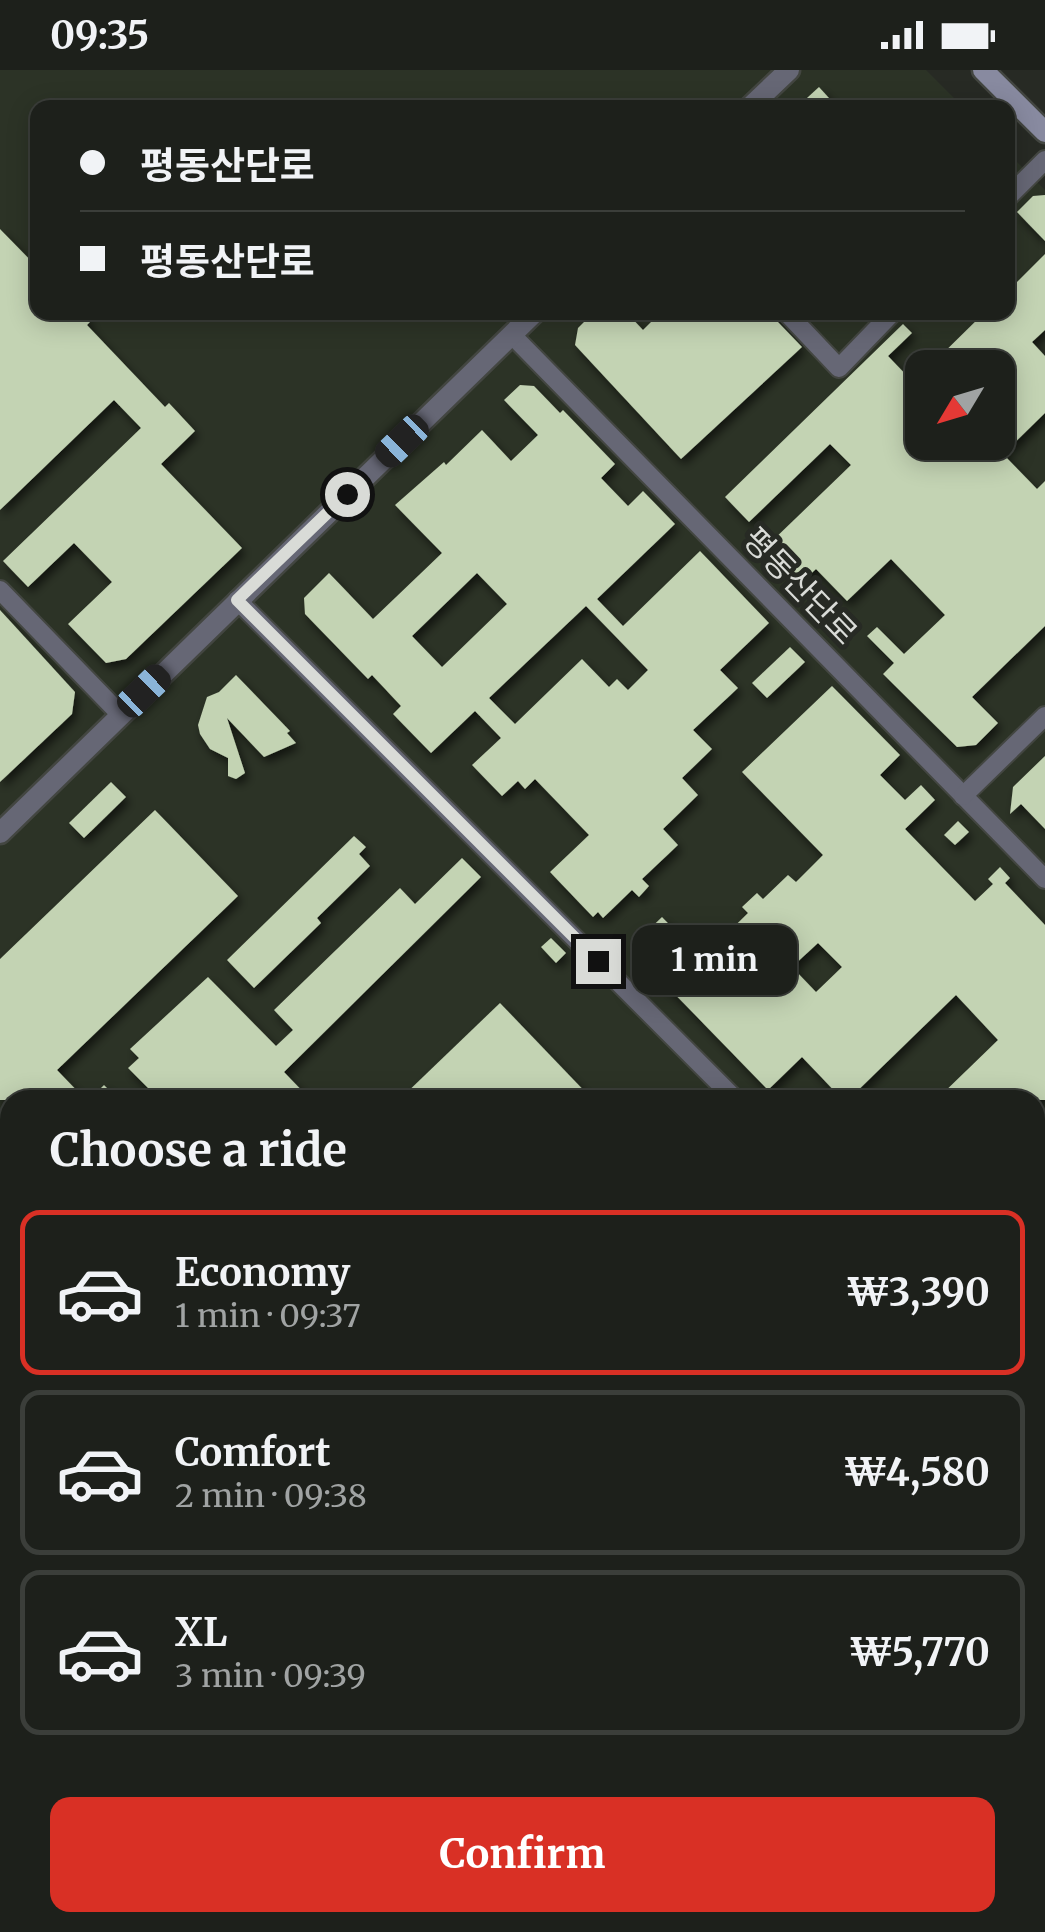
<!DOCTYPE html>
<meta charset="utf-8">
<style>
body{margin:0;font-family:Merriweather,"Noto Sans KR",serif;background:#2a2d28;color:#f1f3f6;height:100vh;display:flex;flex-direction:column;font-size:38px;white-space:nowrap}
*{box-sizing:border-box;margin:0}
p{font-size:32px;color:#a0a3a3}
.icon{flex:none;width:55px;height:55px;fill:none;stroke:currentColor;stroke-width:2;stroke-linecap:round;stroke-linejoin:round}
.map{position:relative;flex:1;overflow:hidden}
.sheet{position:absolute;left:0px;top:1020px;width:1045px;height:842px;display:flex;flex-direction:column;background:#1d201b;border-radius:30px 30px 0 0;box-shadow:0 5px 25px #0003,0 0 0 2px #3b3e3a}
.sheet>*{flex:none}
.banner{position:absolute;left:30px;top:30px;width:985px;height:220px;border-radius:20px;box-shadow:0 5px 25px #0003,0 0 0 2px #3b3e3a;display:grid;align-content:center;height:220px;padding:0 50px;background:#1d201b}
.needle{width:65px;rotate:232deg}
.buttons{position:absolute;left:905px;top:280px;display:grid;gap:20px}
.buttons a{display:grid;place-items:center;width:110px;height:110px;border-radius:20px;background:#1d201b;box-shadow:0 5px 25px #0003,0 0 0 2px #3b3e3a;font-size:50px}
.end{position:absolute;width:45px;height:45px;margin:-22px;border:12px solid #d9dbd7;background:#111;box-shadow:0 0 0 5px #111}
.from{border-radius:50%}
.bubble{position:absolute;height:70px;border-radius:20px;background:#1d201b;box-shadow:0 5px 25px #0003,0 0 0 2px #3b3e3a;font-size:32px;font-weight:700;line-height:70px;text-align:center}
.car{position:absolute;width:30px;height:60px;margin:-30px -15px;border-radius:12px;box-shadow:0 0 8px 2px #0007;background:linear-gradient(#222 24%,#8ab4d8 0 40%,#222 0 76%,#8ab4d8 0 86%,#222 0)}
.banner b{display:flex;align-items:center;gap:35px;height:95px;font-size:38px}
.banner b+b{border-top:2px solid #3b3e3a}
.banner i{width:25px;height:25px;background:#f1f3f6}
ul{padding:0;list-style:none}
li{display:flex;align-items:center;gap:30px;height:165px;margin:0 20px 15px;padding:0 30px;border:5px solid #3b3e3a;border-radius:20px}
li div{flex:1}
li b{display:block;font-size:38px}
li em{font-style:normal;font-weight:700}
li.selected{border-color:#d93025}
li>.icon{width:90px;height:90px;stroke-width:1.5}
h2{padding:0 50px;font-size:45px;line-height:120px}
.primary-button{display:flex;gap:20px;margin-top:auto;padding:20px 50px}
.primary-button a{flex:1;height:115px;border-radius:20px;background:#d93025;color:#fff;font-size:40px;font-weight:700;line-height:115px;text-align:center}
.status{display:flex;justify-content:space-between;align-items:center;height:70px;padding:0 50px;background:#1d201b;direction:ltr}
.status svg{height:28px;fill:currentColor}
.map>svg:first-child{display:block}
</style>
<div class="status"><b>09:35</b><svg viewBox="0 0 49 12"><path d="M0 12V9h3v3zM5 12V6h3v6zM10 12V3h3v9zM15 12V0h3v12zM26 1h20v11H26zM47 4h2v5h-2z"/></svg></div>
<div class="map">
<svg width="1045" height="1862" viewBox="0 0 1045 1862">
<defs>
<filter id="shadow"><feDropShadow dx="3.5" dy="5.5" stdDeviation="5" flood-color="#0009"/></filter>
</defs>
<rect width="100%" height="100%" fill="#272a24"/>
<path fill="#2c3326" fill-rule="evenodd" d="M0 0H926L963 37 38 38V242H1008V83L1045 120V1862H0ZM922 298H998V372H922ZM10 1030H1035V1852H10Z"/>
<g fill="#c3d3b3" fill-rule="evenodd" filter="url(#shadow)">
<path d="M819 17 838 38H796Z"/>
<path d="M1045 125V171L1017 142 1033 126Z"/>
<path d="M0 159 38 198V242H81L90 252 87 255 165 337 169 333 195 361 161 394 242 478 126 589 106 593 68 554 112 512 74 473 28 517 3 491 141 358 114 330 0 440Z"/>
<path d="M1045 184V260L1032 272 1045 286V343L1003 384 1037 419 1045 411V556L972 627 998 653 976 675 957 677 883 604 894 593 867 566 877 557 904 584 945 545 891 489 847 531 816 499 803 511 768 475 851 395 830 374 749 452 725 427 903 254 912 263 888 286 913 312 922 303V372H998V298H928L985 242H1008V221Z"/>
<path d="M594 242H626L643 260 661 242H774L777 251 802 277 681 389 575 275 578 258Z"/>
<path d="M520 315 534 316 560 343 563 340 615 394 601 408 628 436 643 421 675 454 597 529 623 556 700 481 769 553 720 600 738 618 693 660 712 679 682 708 698 725 663 759 678 775 642 809 649 816 639 827 632 820 603 848 598 842 593 847 550 802 589 765 535 709 525 719 518 711 502 726 472 695 501 668 475 641 431 683 393 644 401 636 372 605 368 609 305 544 304 528 329 503 373 549 442 483 395 435 444 392 446 395 482 360 511 391 538 365 504 330ZM477 503 507 534 442 597 412 566ZM586 536 648 600 628 620 617 609 609 617 582 589 515 654 489 628Z"/>
<path d="M0 540 75 622 72 644 0 712Z"/>
<path d="M790 577 805 592 767 628 752 613Z"/>
<path d="M236 605 290 661 287 663 296 673 264 687 227 648 245 703 236 709 228 706V688L210 679 200 664 198 655 207 627 219 622Z"/>
<path d="M832 616 900 685 880 705 905 730 921 715 935 730 905 759 975 831 993 814 988 809 1000 797 1010 808 1005 813 1045 855V1030H936L998 970 956 925 848 1030H843L802 987 768 1020 630 878 662 847 702 888 748 843 742 837 757 823 763 829 788 805 796 812 823 785 742 702ZM818 873 842 897 816 922 792 897Z"/>
<path d="M1045 686V759L1021 734 1010 744 1013 717Z"/>
<path d="M111 712 126 727 84 768 69 753Z"/>
<path d="M155 740 238 826 57 1000 86 1030H0V889Z"/>
<path d="M958 751 969 762 955 775 944 765Z"/>
<path d="M354 766 366 777 359 784 370 796 317 848 321 853 254 918 227 890Z"/>
<path d="M462 788 481 807 284 1002 311 1030H160L128 998 139 988 130 979 208 907 276 976 293 960 274 940 400 818 415 834Z"/>
<path d="M551 868 566 883 556 893 541 877Z"/>
<path d="M500 933 593 1030H399Z"/>
<path d="M104 1015 119 1030H89Z"/>
</g>
<g fill="none" stroke-linecap="round" stroke-linejoin="round">
<g stroke="#434641" stroke-width="22">
<g id="minor">
<path d="M1008 127 1045 90"/>
<path d="M786 242 839 298 893 242"/>
<path d="M512 265 1045 809"/>
<path d="M0 520 120 644"/>
<path d="M237 530 736 1030"/>
<path d="M963 726 1045 646"/>
<path d="M1035 1329 1045 1339"/>
<path d="M1035 1618 1045 1608"/>
<path d="M785 1862 795 1852"/>
</g>
</g>
<g stroke="#434641" stroke-width="25">
<g id="tertiary">
<path d="M749 38 789 0"/>
<path d="M0 763 535 242"/>
<path d="M0 1297 10 1307"/>
<path d="M542 1852 552 1862"/>
</g>
</g>
<g stroke="#434641" stroke-width="25">
<path id="secondary" d="M983 0 1045 62"/>
</g>
<use href="#minor" stroke="#666775" stroke-width="18"/>
<use href="#tertiary" stroke="#666775" stroke-width="20"/>
<use href="#secondary" stroke="#888aa0" stroke-width="20"/>
</g>
<g fill="none" stroke-linecap="round" stroke-linejoin="round">
<path stroke="#d9dbd7" stroke-width="12" d="M347 424 237 530 598 891"/>
</g>
<g text-anchor="middle" dominant-baseline="central" stroke-width="10" stroke-linejoin="round" paint-order="stroke">
<g font-size="32" fill="#d9dbd7" stroke="#272a24">
<text transform="translate(800 516) rotate(46)">평동산단로</text>
</g>
</g>
</svg>
<div class="buttons">
<a><svg class="needle" viewBox="-14 -14 28 28"><path d="M0-13l5 13h-10z" fill="#e53935"/><path d="M0 13l5-13h-10z" fill="#a0a3a3"/></svg></a>
</div>
<i class="end from" style="left:347px;top:424px"></i>
<i class="end" style="left:598px;top:891px"></i>
<div class="bubble" style="left:632px;top:855px;width:165px">1 min</div>
<i class="car" style="left:402px;top:371px;rotate:226deg"></i>
<i class="car" style="left:144px;top:621px;rotate:46deg"></i>
<div class="banner">
<b><i class="from"></i>평동산단로</b>
<b><i></i>평동산단로</b>
</div>
<section class="sheet">
<h2>Choose a ride</h2>
<ul>
<li class="selected"><svg class="icon" aria-label="car" viewBox="0 0 24 24"><path d="M5 17H2v-5l4-1 3-4h7l3 4 3 1v5h-3M9 17h6M6 11h13"/><circle cx="7" cy="17" r="2"/><circle cx="17" cy="17" r="2"/></svg><div><b>Economy</b><p>1 min · 09:37</p></div><em>₩3,390</em></li>
<li><svg class="icon" aria-label="car" viewBox="0 0 24 24"><path d="M5 17H2v-5l4-1 3-4h7l3 4 3 1v5h-3M9 17h6M6 11h13"/><circle cx="7" cy="17" r="2"/><circle cx="17" cy="17" r="2"/></svg><div><b>Comfort</b><p>2 min · 09:38</p></div><em>₩4,580</em></li>
<li><svg class="icon" aria-label="car" viewBox="0 0 24 24"><path d="M5 17H2v-5l4-1 3-4h7l3 4 3 1v5h-3M9 17h6M6 11h13"/><circle cx="7" cy="17" r="2"/><circle cx="17" cy="17" r="2"/></svg><div><b>XL</b><p>3 min · 09:39</p></div><em>₩5,770</em></li>
</ul>
<div class="primary-button"><a>Confirm</a></div>
</section>
</div>
